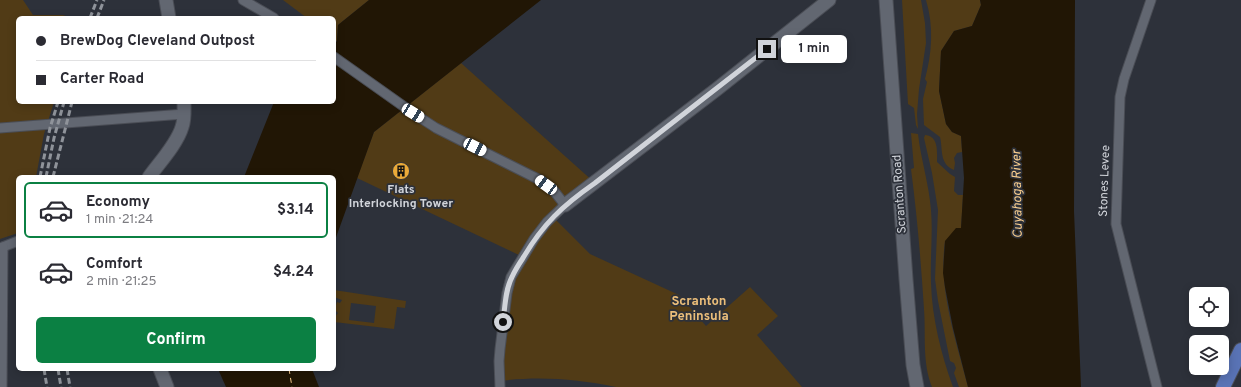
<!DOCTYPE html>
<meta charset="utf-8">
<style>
body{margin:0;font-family:Overpass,sans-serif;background:#f2f2f3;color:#2b2b33;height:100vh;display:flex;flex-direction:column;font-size:15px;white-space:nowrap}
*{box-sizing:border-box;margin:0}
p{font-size:13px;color:#7c7c81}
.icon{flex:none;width:22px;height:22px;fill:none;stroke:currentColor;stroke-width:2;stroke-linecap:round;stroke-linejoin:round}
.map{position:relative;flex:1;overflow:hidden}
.side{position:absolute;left:16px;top:175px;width:320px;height:196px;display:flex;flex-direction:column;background:#fff;border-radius:6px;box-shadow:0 2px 10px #0003}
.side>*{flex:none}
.hud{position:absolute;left:16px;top:16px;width:320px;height:88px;border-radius:6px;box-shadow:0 2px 10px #0003;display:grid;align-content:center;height:88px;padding:0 20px;background:#fff}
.controls{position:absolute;left:1189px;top:287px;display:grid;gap:8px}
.controls a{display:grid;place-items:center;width:40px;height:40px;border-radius:6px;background:#fff;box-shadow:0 2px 10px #0003;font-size:20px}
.end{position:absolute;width:18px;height:18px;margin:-9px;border:5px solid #d1d4da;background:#111;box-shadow:0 0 0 2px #111}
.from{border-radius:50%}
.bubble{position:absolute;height:28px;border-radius:6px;background:#fff;box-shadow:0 2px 10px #0003;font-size:13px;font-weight:700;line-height:28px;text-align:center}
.car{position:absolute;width:12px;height:24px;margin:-12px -6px;border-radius:5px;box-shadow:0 0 3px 1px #0007;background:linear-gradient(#fff 24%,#345 0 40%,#fff 0 76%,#345 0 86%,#fff 0)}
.hud b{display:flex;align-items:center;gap:14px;height:38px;font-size:15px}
.hud b+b{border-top:1px solid #e1e1e2}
.hud i{width:10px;height:10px;background:#2b2b33}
ul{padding:7px 0 0;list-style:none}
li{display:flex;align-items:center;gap:12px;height:56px;margin:0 8px 6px;padding:0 12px;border:2px solid transparent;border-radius:6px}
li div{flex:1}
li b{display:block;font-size:15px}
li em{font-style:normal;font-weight:700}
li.active{border-color:#0b8043}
li>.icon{width:36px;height:36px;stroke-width:1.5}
.action{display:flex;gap:8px;margin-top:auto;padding:8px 20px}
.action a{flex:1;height:46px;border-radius:6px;background:#0b8043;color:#fff;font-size:16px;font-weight:700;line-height:46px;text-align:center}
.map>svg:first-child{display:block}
</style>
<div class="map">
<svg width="1241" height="387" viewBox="0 0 1241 387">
<rect width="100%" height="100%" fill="#2d313a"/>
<g fill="#513b16" fill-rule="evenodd">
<path d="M0 0H23L33 15H63L71 18H18V102H54L44 134 36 177H18V233L0 239Z"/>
<path d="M283 0H369L338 25 337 41 334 39V18H307Z"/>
<path d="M902 0H921L925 23 926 43 919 89 917 114 918 129 916 125 914 108 908 104Z"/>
<path d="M926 0H980L981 5 972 26 954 31 941 51 939 91 946 124 952 132 961 136 962 152 957 153 954 158 955 163 954 170C939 164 943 149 940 137L924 125 923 99 927 82 925 79C932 53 934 27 926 0Z"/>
<path d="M461 63 595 183 553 217 590 254 679 295 706 326 750 287 778 316 757 335 802 387H616C576 379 540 376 500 381L507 293 523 257 357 178 374 132Z"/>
<path d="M911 133 918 134C921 160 929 184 931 210 933 234 930 258 931 283 932 318 941 354 953 387H932C922 362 926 335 924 309 921 262 917 215 911 169L914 168Z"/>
<path d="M925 135C939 136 937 152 937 162L950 174 955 177 954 191 958 195H963L961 229 945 241C938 290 956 340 968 387H959L954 373 956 368 954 363 950 361 938 301 935 279 938 210 932 173 924 138Z"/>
<path d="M334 290 406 301 405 308 397 307 394 329 334 322V318L338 313 336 311 334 313V304L336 305 337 302 340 303 342 300 334 297ZM351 303 376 306 374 323 349 320Z"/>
</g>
<g fill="#211605">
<path d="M369 0H541L374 132 334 243V177H244L274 102H334V45L337 41 338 25Z"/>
<path d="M980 0H1075L1074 211 1081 387H968L953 328 945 287 943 273 945 241 956 228H961L964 178 961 136 952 132 946 124 939 91 941 51 954 31 972 26 981 5Z"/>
<path d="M218 369H312L319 387H226Z"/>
</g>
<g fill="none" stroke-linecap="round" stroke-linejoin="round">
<path stroke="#f9ce8e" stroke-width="1" stroke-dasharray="5 4" stroke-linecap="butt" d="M289 369 292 387"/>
<g stroke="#4a4d55" stroke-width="11">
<g id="street">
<path d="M243 0 274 18"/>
<path d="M1151 0 1124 79 1120 97 1116 224 1157 387"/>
<path d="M334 57 413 113 436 128 540 180 554 191 565 205 547 222 534 239 511 277 507 293 500 349 499 361 500 387"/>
<path d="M0 128 184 114"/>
<path d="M0 248 18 241"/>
<path d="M2 387 3 247"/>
</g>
</g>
<g stroke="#4a4d55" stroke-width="15">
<g id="secondary">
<path d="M166 0 169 18"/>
<path d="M886 0 906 279 913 365 917 387"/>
<path d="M149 177C159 163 177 144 182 127 185 119 184 110 184 102"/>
<path d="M565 205 717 89 829 0"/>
<path d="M160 369 167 387"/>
</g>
</g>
<g stroke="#4a4d55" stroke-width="16">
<path id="primary" d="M1223 387 1241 350"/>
</g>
<use href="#street" stroke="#626771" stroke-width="9"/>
<use href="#secondary" stroke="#626771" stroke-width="13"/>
<use href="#primary" stroke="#5973b5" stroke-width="14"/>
<g stroke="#8f939a" stroke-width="3" stroke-dasharray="6 3" stroke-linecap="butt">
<path d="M90 18 97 0"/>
<path d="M97 18 104 0"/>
<path d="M40 177 50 128 58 102"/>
<path d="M46 177 54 138 64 102"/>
<path d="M53 177 72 102"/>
<path d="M44 369 47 387"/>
<path d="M58 369 61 387"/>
<path d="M67 369 70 387"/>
</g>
</g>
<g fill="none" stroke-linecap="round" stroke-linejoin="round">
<path stroke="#d1d4da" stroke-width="5" d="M503 322C505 308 505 290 512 277 515 270 519 264 523 258 543 224 562 206 595 183L767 49"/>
</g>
<defs>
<g id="building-disc" transform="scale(0.9)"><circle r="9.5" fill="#ebaa39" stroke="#2d313a"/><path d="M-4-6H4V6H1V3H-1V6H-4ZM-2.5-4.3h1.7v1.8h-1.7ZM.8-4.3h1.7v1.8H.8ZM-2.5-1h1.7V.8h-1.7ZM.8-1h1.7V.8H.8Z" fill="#111"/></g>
</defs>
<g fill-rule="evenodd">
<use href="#building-disc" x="401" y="171"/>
</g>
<g text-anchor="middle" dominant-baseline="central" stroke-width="3.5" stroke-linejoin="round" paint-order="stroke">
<g font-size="12" fill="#d1d4da" stroke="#2d313a">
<text transform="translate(1105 181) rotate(-88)">Stones Levee</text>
<text transform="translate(900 194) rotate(-94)">Scranton Road</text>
</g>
<g font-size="12" font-weight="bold" fill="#d1d4da" stroke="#2d313a">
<text x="401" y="190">Flats<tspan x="401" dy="14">Interlocking Tower</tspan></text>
</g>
<g font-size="13" font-style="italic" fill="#f9ce8e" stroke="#2d313a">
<text transform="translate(1018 194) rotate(-91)">Cuyahoga River</text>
</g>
<g font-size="13" font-weight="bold" fill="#ebbe7a" stroke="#2d313a">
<text x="699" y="302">Scranton<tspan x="699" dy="15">Peninsula</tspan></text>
</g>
</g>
</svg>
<div class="controls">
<a><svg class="icon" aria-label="locate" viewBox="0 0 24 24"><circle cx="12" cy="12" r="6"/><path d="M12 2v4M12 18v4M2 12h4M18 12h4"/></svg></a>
<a><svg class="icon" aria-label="layers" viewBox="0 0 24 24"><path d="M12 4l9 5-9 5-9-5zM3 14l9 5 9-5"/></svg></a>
</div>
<i class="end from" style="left:503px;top:322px"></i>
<i class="end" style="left:767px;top:49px"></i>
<div class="bubble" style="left:781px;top:35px;width:66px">1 min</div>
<i class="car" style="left:413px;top:113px;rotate:122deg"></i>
<i class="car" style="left:475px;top:147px;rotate:117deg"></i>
<i class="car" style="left:546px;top:185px;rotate:306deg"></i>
<div class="hud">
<b><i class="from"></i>BrewDog Cleveland Outpost</b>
<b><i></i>Carter Road</b>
</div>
<section class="side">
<ul>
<li class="active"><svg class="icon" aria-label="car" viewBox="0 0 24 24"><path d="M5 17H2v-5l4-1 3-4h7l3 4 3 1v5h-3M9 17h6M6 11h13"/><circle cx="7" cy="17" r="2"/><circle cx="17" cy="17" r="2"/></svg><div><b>Economy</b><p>1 min · 21:24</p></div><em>$3.14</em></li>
<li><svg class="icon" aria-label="car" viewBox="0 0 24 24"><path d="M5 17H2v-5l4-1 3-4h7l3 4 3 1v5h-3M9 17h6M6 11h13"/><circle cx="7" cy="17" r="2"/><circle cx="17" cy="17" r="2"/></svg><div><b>Comfort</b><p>2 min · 21:25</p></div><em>$4.24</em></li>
</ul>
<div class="action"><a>Confirm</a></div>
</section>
</div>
